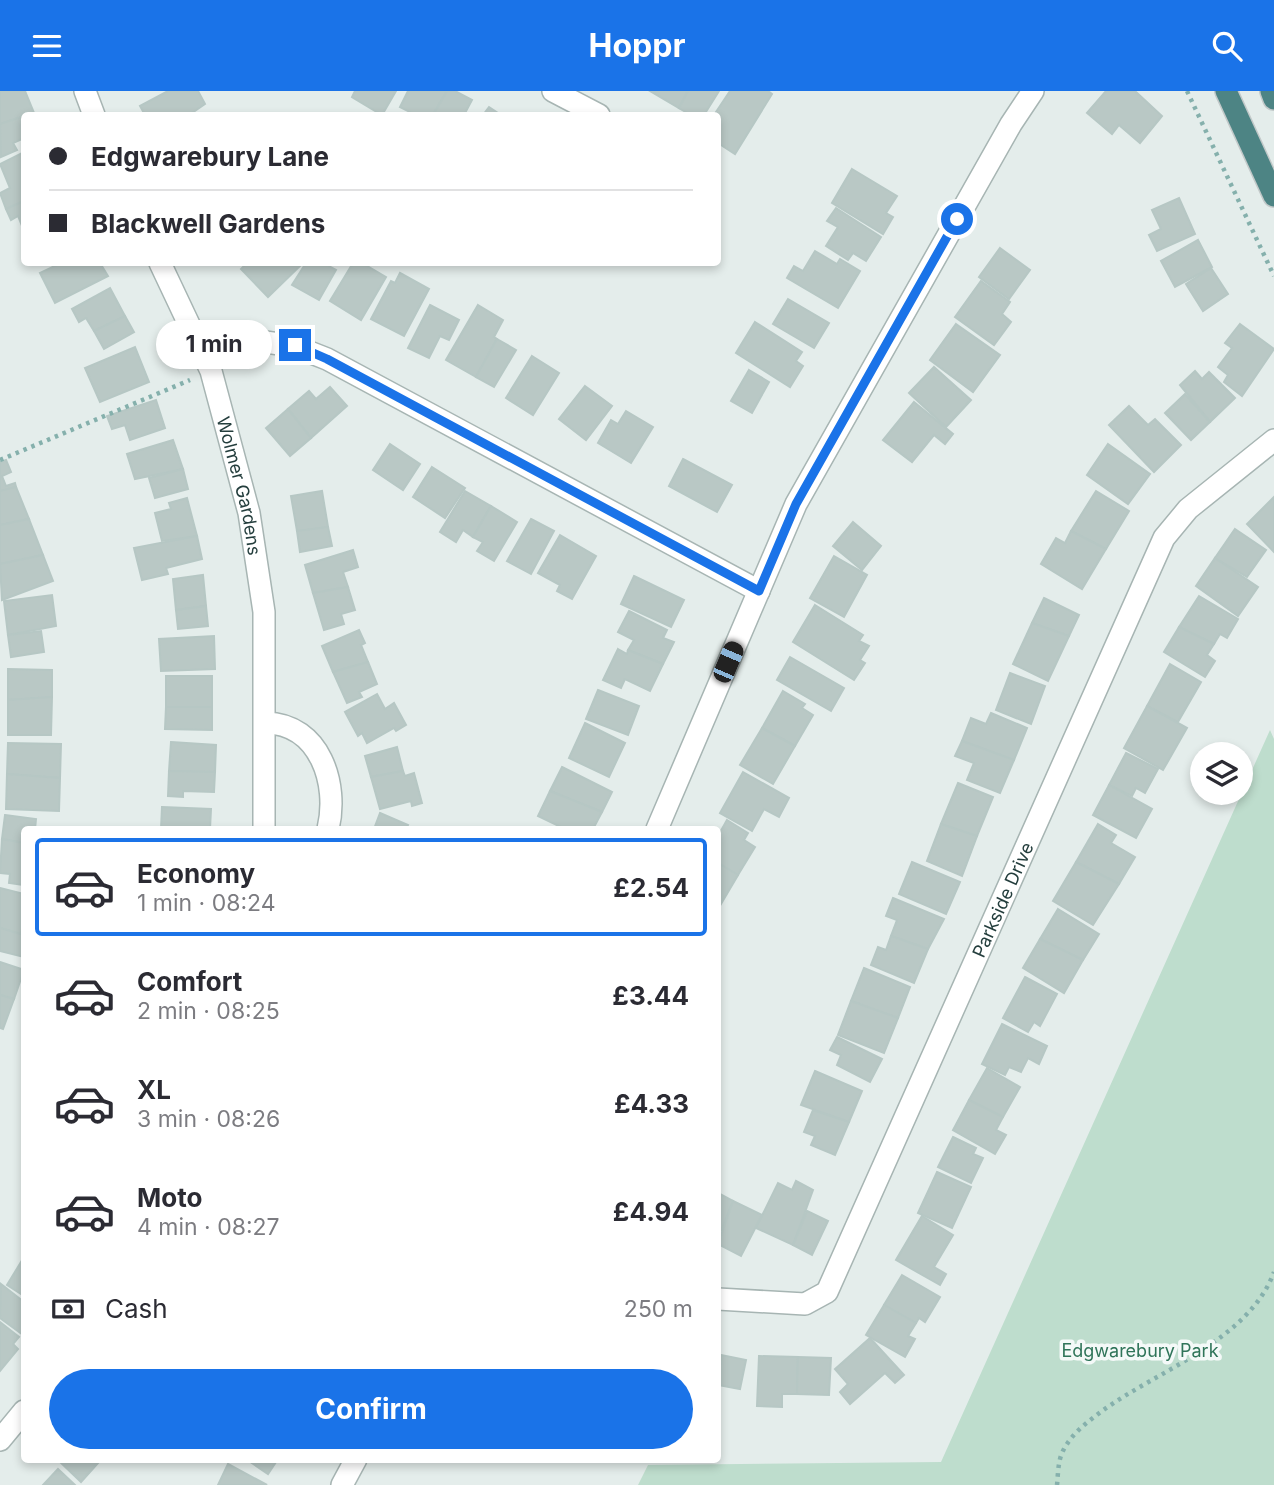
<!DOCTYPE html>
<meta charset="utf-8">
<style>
body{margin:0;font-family:Inter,sans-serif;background:#f7f7f7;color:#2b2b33;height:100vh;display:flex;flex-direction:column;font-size:26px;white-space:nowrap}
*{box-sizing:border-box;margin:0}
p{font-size:23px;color:#7c7c81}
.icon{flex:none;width:38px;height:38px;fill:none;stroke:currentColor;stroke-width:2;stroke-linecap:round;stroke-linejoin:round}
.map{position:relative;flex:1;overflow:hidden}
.side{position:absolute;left:21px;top:735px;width:700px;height:637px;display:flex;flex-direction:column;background:#fff;border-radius:7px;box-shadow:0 4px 10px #0003}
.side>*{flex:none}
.guide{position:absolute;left:21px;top:21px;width:700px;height:154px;border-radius:7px;box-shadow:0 4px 10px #0003;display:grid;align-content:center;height:154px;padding:0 28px;background:#fff}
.buttons{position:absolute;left:1190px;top:651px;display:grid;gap:14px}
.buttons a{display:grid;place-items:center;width:63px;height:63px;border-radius:50%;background:#fff;box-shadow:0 4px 10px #0003;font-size:35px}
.end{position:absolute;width:32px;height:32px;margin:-16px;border:9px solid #1a73e8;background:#fff;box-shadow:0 0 0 4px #fff}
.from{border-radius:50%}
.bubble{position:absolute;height:49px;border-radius:24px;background:#fff;box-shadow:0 4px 10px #0003;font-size:23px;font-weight:700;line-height:49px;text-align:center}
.car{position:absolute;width:21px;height:42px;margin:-21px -10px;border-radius:9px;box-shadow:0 0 5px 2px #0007;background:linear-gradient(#222 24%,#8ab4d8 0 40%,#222 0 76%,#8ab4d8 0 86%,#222 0)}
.guide b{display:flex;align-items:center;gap:24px;height:66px;font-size:26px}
.guide b+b{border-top:2px solid #e1e1e2}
.guide i{width:18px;height:18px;background:#2b2b33}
ul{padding:12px 0 0;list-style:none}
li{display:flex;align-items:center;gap:21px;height:98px;margin:0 14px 10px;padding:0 14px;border:4px solid transparent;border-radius:7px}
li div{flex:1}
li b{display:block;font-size:26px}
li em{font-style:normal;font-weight:700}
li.selected{border-color:#1a73e8}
li>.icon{width:63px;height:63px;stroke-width:1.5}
.pay{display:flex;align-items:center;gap:18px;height:77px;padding:0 28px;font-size:26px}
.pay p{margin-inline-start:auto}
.button{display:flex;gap:14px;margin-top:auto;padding:14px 28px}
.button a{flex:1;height:80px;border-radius:42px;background:#1a73e8;color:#fff;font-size:28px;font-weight:700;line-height:80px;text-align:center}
header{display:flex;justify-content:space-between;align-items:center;height:91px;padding:0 28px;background:#1a73e8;color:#fff;font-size:32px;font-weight:700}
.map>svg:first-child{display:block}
</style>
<header><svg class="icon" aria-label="menu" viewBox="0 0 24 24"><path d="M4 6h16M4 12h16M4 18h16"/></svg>Hoppr<svg class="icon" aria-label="search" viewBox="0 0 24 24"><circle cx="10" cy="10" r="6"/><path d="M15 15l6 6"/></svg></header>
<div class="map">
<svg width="1274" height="1394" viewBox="0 0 1274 1394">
<rect width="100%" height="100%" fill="#e4edeb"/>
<path fill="#beddcd" d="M1270 639 1274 648V1394H638L648 1374 941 1371Z"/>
<g fill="#b9c8c5" stroke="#b6c7c4" stroke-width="2">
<path d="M0 0H25L34 22 0 33Z"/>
<path d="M168 0H198L205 13 189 24H145L140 15Z"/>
<path d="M355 0H396L382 24 352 6Z"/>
<path d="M408 0H447L433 24H416L400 16Z"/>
<path d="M447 0H455L472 9 464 24H433Z"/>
<path d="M650 0H688L679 17Z"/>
<path d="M688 0H719L704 24H691L679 17Z"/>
<path d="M730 0H768L772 3 735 63 718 52V24H714Z"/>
<path d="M1106 0H1135L1162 25 1140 52 1119 34 1112 43 1087 22Z"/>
<path d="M489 16 501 24H483Z"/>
<path d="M24 25V47L13 52 17 59 1 66 0 33Z"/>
<path d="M24 61V110L6 118 0 102 10 97 0 73Z"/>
<path d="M852 78 897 105 886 122 893 126 883 143 832 112Z"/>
<path d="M1179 107 1195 143 1157 160 1149 144 1161 138 1152 119Z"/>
<path d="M24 110V140L18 125 11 129 6 118Z"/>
<path d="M836 117 881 146 866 170 853 162 848 169 826 155 838 136 827 130Z"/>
<path d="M1198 149 1212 176 1175 196 1161 170Z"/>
<path d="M1000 157 1030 179 1009 208 979 186Z"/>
<path d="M815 160 837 173 840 168 860 180 838 217 787 187 794 175 803 180Z"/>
<path d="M61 172H100L108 185 55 212 40 182Z"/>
<path d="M247 172H303L268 206 241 178Z"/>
<path d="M306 172H323L336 179 319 209 292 194Z"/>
<path d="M353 172H362L386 186 361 229 330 210Z"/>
<path d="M1211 177 1228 203 1203 220 1186 193Z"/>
<path d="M400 182 429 198 404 245 371 228 391 190 395 192Z"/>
<path d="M981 190 1010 211 1002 223 1011 231 994 254 955 226Z"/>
<path d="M110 197 125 225 94 240 86 227 79 231 72 218Z"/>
<path d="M788 208 829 232 814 257 773 233Z"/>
<path d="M430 214 459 229 449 249 440 245 429 267 408 257Z"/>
<path d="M478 214 503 229 494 246 497 248 476 286 446 269Z"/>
<path d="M125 225 134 241 104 258 94 240Z"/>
<path d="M755 231 802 261 796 270 803 275 790 296 736 262Z"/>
<path d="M956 233 1000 264 973 301 930 269Z"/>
<path d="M1240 233 1274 258 1242 305 1224 291 1228 284 1218 276 1232 257 1225 252Z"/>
<path d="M497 248 516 259 494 296 476 286Z"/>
<path d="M135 256 149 291 100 311 85 277Z"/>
<path d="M532 265 559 282 533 324 506 307Z"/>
<path d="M934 276 971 309 946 336 909 302Z"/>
<path d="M749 279 769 291 752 322 731 310Z"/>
<path d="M1195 280 1202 288 1209 281 1235 307 1210 331 1180 294Z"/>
<path d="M585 295 612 315 586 349 559 328Z"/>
<path d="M330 296 347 315 311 347 288 318 309 300 316 308Z"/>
<path d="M1185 303 1210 331 1191 349 1165 322Z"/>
<path d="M156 309 165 337 130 349 125 334 112 338 107 325Z"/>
<path d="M914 311 953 343 945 353 934 344 912 371 883 349Z"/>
<path d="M1129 315 1148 334 1155 328 1181 354 1154 381 1109 334Z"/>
<path d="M288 318 311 347 290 365 266 337Z"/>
<path d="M626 320 653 336 631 372 598 352 611 329 618 333Z"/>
<path d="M173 349 183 378 135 388 127 363Z"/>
<path d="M390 353 420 373 403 399 373 379Z"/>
<path d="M1108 353 1150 383 1128 413 1087 384Z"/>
<path d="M683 368 732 394 717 421 669 395Z"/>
<path d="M6 369 11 381 2 385 6 395 15 392 16 396 0 400V371Z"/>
<path d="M432 376 465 397 445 427 413 406Z"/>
<path d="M183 378 188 398 155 407 149 387Z"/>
<path d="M16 396 29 428 0 434V400Z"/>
<path d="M322 400 328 436 297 440 291 405Z"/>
<path d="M465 400 491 415 473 446 463 439 456 451 440 441Z"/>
<path d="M1096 400 1129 420 1106 458 1071 440Z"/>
<path d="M1274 406V461L1247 433Z"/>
<path d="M187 407 197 445 162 450 155 422 171 418 169 412Z"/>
<path d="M491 415 517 431 494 470 477 460 483 451 473 446Z"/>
<path d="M29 428 43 464 0 473V434Z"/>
<path d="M531 428 554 440 531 483 507 470Z"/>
<path d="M853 431 881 455 862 479 833 455Z"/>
<path d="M328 436 332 455 300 461 297 440Z"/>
<path d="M1235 438 1266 459 1247 486 1215 467Z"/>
<path d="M1071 440 1106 458 1082 498 1041 473 1056 447 1065 452Z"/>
<path d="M560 444 596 465 572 508 557 500 560 494 538 482Z"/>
<path d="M197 445 202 468 166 477 168 483 142 489 134 457Z"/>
<path d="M353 459 358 476 343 481 348 496 313 502 305 474Z"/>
<path d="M43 464 53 490 2 509 0 473Z"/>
<path d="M834 465 867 484 844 526 810 507Z"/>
<path d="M1215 467 1258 496 1238 525 1196 495Z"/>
<path d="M203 484 206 515 176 519 173 488Z"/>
<path d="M634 485 684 509 671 536 621 513Z"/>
<path d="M348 496 355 519 341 523 344 533 324 539 313 502Z"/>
<path d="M52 504 56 535 8 544 4 510Z"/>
<path d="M1199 505 1238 528 1227 547 1220 543 1214 553 1179 536Z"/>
<path d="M1044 507 1079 524 1069 545 1032 532Z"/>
<path d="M815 514 863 544 859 550 869 555 860 569 865 572 854 589 793 551Z"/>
<path d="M206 515 208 535 178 538 176 519Z"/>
<path d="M629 520 667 539 663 547 674 551 663 573 628 559 634 549 618 541Z"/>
<path d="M1032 532 1069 545 1048 590 1013 573Z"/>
<path d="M1179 536 1214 553 1207 564 1215 570 1205 586 1164 561Z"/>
<path d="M359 539 365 552 361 554 368 571 333 581 322 555Z"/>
<path d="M41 540 44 561 11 566 8 544Z"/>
<path d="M214 545 215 578 161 580 159 548Z"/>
<path d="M618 558 627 563 628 559 663 573 650 600 625 588 621 597 603 589Z"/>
<path d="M790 566 844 597 831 620 777 589Z"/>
<path d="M368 571 377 593 359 601 362 606 347 612 333 581Z"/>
<path d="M1170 573 1201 591 1178 631 1147 615Z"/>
<path d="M8 578 52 579V606L8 609Z"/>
<path d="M1010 582 1045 595 1031 633 996 619Z"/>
<rect x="166" y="585" width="46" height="31"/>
<path d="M598 599 639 615 628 644 586 628Z"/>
<path d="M783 600 805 613 802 617 813 624 795 655 762 637Z"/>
<path d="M377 603 385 618 394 612 406 634 396 640 394 637 367 652 362 642 358 645 345 621Z"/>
<path d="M52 606 51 644H8V609Z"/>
<path d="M1147 615 1187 637 1163 679 1124 657Z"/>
<path d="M166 616H212V639L165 638Z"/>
<path d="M991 622 1027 637 1014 669 962 650 971 627 986 633Z"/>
<path d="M585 632 625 652 609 686 569 667Z"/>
<path d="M762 637 795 655 773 693 740 674Z"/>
<path d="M962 650 1014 669 1000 702 967 689 974 672 955 665Z"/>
<path d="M171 651 216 654 215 681 169 680Z"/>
<path d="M8 652 61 653 60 687 7 683Z"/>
<path d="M397 656 403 680 371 686 365 665Z"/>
<path d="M1126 662 1158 678 1145 702 1136 697 1132 705 1109 694Z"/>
<path d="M562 676 612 701 602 721 550 700Z"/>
<path d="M169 680 215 681 214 701 183 700V706L168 705Z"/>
<path d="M403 680 405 685 414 682 422 712 412 715 411 710 380 718 371 686Z"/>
<path d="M743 681 789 707 779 726 764 718 752 740 720 722Z"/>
<path d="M7 683 60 687 59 720 6 718Z"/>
<path d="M958 692 993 706 977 745 941 733Z"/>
<path d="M1109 694 1152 718 1136 747 1093 724Z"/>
<path d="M550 700 602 721 593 738H565L538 725Z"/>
<path d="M162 716 211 718 210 738H161Z"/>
<path d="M380 722 408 734 406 738H374Z"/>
<path d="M5 724 36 728 35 738H24V752L2 748Z"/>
<path d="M727 729 748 742 744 749 755 756 738 784 718 772V745Z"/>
<path d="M941 733 977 745 962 785 927 770Z"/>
<path d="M1098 733 1116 744 1111 752 1135 766 1119 793 1076 771Z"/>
<path d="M2 748 24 752V794L9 792 10 783 0 782Z"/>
<path d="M912 771 960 791 946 823 899 803Z"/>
<path d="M1076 771 1119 793 1093 834 1053 810Z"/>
<path d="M718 772 738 784 718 818Z"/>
<path d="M0 797 24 803V830L21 843 0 837Z"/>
<path d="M893 807 944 828 928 858 891 845 897 829 886 825Z"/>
<path d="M1058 818 1099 843 1083 869 1040 848Z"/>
<path d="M0 837 24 844V866L0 860Z"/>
<path d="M891 845 928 858 914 892 871 874 878 856 886 859Z"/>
<path d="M1040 848 1083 869 1064 902 1023 877Z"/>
<path d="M0 871 24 879 14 908 0 904Z"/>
<path d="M864 877 910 896 898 927 851 910Z"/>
<path d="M1025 886 1057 903 1040 935 1034 931 1028 941 1003 927Z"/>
<path d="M0 904 14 908 3 938 0 937Z"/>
<path d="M851 910 898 927 884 962 838 944Z"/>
<path d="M1002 933 1047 955 1039 973 1028 967 1021 981 1009 976 1005 984 982 973Z"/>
<path d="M837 946 882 968 870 991 837 974 841 964 830 959Z"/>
<path d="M987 977 1020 996 1003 1026 969 1009Z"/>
<path d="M815 980 862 1000 849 1031 801 1014Z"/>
<path d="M969 1009 1003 1026 996 1039 1006 1044 995 1063 953 1039Z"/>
<path d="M813 1019 849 1031 835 1064 811 1054 815 1045 804 1041Z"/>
<path d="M953 1046 976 1057 973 1063 983 1067 971 1092 938 1076Z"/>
<path d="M937 1081 971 1096 952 1137 918 1122Z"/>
<path d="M796 1090 813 1099 793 1154 756 1137 778 1092 792 1099Z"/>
<path d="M718 1102 733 1110 718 1147Z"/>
<path d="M733 1110 762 1124 741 1165 718 1153Z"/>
<path d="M807 1120 828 1130 812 1164 793 1154Z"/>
<path d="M922 1125 953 1144 934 1176 946 1183 940 1194 896 1169Z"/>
<path d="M24 1166V1205L7 1194Z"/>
<path d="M902 1184 940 1206 925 1231 919 1227 916 1232 884 1214Z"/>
<path d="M1 1193 24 1211 22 1243 0 1227Z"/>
<path d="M884 1214 916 1232 908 1245 915 1248 905 1266 866 1244Z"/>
<path d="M0 1231 19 1246 13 1253 18 1258 0 1280Z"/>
<path d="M870 1247 904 1284 895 1292 885 1282 850 1313 840 1301 848 1293 835 1278Z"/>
<path d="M721 1264 746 1269 740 1298 718 1294Z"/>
<path d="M759 1265 798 1266 797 1303H782V1316L757 1315Z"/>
<path d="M798 1266 831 1267 829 1304 797 1303Z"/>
<path d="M57 1368H94L98 1372 81 1391Z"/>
<path d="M246 1368H278L268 1383Z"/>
<path d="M228 1373 267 1394H218Z"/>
<path d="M58 1378 75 1394H43Z"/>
</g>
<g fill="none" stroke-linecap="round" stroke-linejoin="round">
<g stroke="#a7b5b3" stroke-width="24">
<g id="minor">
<path d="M85 0 94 24"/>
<path d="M553 0 599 24"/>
<path id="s1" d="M160 172 211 280 249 422 264 521V738"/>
<path d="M197 253C251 249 276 246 327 268L759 500"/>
<path d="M266 632C320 633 339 693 328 738"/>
<path d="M657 738 796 413 1011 33 1033 0"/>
<path id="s2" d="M718 1208 805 1213 827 1201 1164 447 1188 418 1274 349"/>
<path d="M0 1349 24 1320"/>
<path d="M342 1394 356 1368"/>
</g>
</g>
<g stroke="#c2c9c9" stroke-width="24">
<g id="trunk">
<path d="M1226 0 1274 105"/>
<path d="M1271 0 1274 8"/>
</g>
</g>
<g stroke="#85b0ac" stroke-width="4.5" stroke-dasharray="3.5 5" stroke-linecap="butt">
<path d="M1187 0 1274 185"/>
<path d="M0 369 190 289"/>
<path d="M1057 1394C1058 1384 1058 1371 1062 1362 1070 1344 1086 1332 1102 1320 1157 1280 1249 1249 1274 1181"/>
</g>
<use href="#minor" stroke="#fff" stroke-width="21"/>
<use href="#trunk" stroke="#4d8484" stroke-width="21"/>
</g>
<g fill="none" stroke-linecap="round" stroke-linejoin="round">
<path stroke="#1a73e8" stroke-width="9" d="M295 254 327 268 759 500 796 413 957 128"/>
</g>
<g text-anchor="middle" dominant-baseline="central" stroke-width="7" stroke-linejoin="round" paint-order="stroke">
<g font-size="18" fill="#243e3d" stroke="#f4f9f8">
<text stroke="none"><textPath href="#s1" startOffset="238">Wolmer Gardens</textPath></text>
<text stroke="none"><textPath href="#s2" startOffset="542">Parkside Drive</textPath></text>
</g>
<g font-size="18" fill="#2f7459" stroke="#f4f9f8">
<text x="1140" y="1259">Edgwarebury Park</text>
</g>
</g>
</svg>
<div class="buttons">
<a><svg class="icon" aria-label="layers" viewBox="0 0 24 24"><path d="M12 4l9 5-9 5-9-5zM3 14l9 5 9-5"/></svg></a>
</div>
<i class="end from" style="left:957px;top:128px"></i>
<i class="end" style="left:295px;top:254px"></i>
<div class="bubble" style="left:156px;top:229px;width:116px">1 min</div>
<i class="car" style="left:728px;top:571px;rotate:23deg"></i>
<div class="guide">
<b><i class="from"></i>Edgwarebury Lane</b>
<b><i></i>Blackwell Gardens</b>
</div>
<section class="side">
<ul>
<li class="selected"><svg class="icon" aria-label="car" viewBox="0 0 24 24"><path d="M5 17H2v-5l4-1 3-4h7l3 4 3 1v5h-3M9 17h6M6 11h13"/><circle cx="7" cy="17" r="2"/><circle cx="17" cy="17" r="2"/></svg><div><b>Economy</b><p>1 min · 08:24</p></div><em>£2.54</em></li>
<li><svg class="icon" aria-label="car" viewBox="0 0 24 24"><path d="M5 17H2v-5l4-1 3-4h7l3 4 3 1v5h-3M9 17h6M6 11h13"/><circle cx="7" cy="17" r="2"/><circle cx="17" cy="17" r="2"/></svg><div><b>Comfort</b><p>2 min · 08:25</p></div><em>£3.44</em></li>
<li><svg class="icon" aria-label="car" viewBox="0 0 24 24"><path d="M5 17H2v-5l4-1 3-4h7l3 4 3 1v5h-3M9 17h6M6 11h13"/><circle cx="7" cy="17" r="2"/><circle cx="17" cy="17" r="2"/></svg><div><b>XL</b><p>3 min · 08:26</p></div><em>£4.33</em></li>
<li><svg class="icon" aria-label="car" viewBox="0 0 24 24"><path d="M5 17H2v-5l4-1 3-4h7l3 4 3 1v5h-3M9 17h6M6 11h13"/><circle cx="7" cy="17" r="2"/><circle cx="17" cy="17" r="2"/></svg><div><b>Moto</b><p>4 min · 08:27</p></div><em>£4.94</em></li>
</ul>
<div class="pay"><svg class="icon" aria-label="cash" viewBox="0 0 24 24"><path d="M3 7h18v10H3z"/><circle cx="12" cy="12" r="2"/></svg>Cash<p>250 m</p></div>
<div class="button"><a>Confirm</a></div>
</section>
</div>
